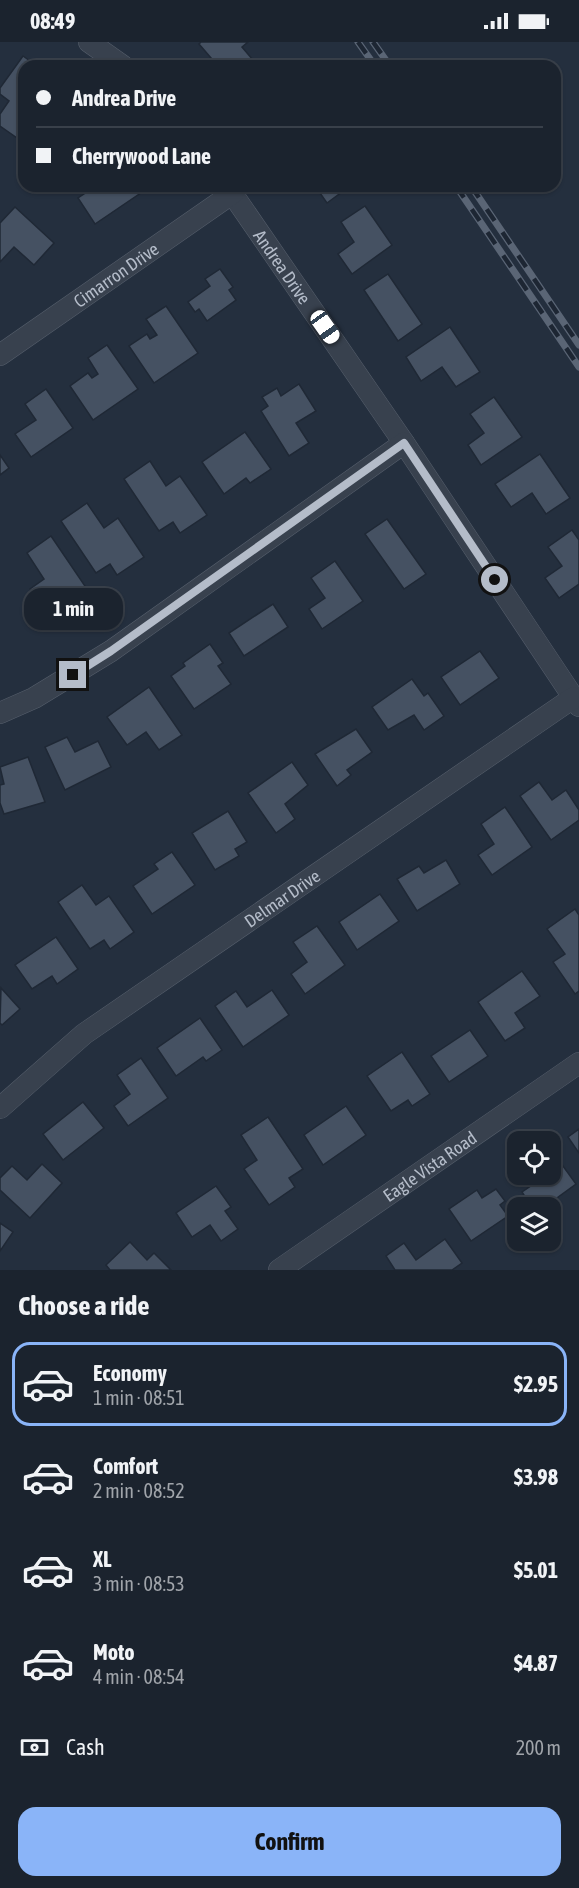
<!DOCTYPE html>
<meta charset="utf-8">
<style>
body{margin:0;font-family:"Asap Condensed",sans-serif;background:#242b36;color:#f1f3f6;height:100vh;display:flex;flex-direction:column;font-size:22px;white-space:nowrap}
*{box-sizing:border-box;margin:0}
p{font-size:20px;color:#a0a4aa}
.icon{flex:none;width:33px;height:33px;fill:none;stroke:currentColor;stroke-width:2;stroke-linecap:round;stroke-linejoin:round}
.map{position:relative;height:1228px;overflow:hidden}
.drawer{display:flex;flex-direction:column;background:#1b232e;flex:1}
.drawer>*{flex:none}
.banner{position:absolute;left:18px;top:18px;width:543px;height:132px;border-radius:18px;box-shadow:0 2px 4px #0004,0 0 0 2px #39404a;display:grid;align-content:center;height:132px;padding:0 18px;background:#1b232e}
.buttons{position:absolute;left:507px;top:1089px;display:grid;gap:12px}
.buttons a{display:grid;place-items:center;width:54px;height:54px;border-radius:12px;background:#1b232e;box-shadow:0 2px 4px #0004,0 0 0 2px #39404a;font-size:30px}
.end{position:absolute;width:27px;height:27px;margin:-14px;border:8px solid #b4bcc9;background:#111;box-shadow:0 0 0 3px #111}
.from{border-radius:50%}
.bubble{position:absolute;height:42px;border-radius:18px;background:#1b232e;box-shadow:0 2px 4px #0004,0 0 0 2px #39404a;font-size:20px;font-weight:700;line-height:42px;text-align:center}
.car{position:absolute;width:18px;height:36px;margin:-18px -9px;border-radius:8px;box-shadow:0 0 4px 2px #0007;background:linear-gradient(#fff 24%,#345 0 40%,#fff 0 76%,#345 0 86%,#fff 0)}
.banner b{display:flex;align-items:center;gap:21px;height:57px;font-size:22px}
.banner b+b{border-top:2px solid #39404a}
.banner i{width:15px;height:15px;background:#f1f3f6}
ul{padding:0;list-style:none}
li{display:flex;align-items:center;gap:18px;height:84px;margin:0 12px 9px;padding:0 6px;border:3px solid transparent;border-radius:18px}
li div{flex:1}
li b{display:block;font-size:22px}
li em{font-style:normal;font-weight:700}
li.selected{border-color:#8ab4f8}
li>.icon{width:54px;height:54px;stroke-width:1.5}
h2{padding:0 18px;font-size:27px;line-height:72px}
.pay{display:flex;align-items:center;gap:15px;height:66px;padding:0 18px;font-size:22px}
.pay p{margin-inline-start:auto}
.button{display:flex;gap:12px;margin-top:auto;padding:12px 18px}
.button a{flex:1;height:69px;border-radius:18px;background:#8ab4f8;color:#111;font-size:24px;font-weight:700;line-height:69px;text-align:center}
.status{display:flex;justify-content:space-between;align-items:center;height:42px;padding:0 30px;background:#1b232e;direction:ltr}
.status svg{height:16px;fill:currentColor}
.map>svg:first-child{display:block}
</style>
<div class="status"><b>08:49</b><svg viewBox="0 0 49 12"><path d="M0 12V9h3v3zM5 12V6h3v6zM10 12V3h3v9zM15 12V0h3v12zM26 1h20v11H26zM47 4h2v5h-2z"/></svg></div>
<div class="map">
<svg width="579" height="1228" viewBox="0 0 579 1228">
<rect width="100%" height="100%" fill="#242f3e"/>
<g fill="#455162" stroke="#1f2835" stroke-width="1.5">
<path d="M201 0H248L242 5 253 18 246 24H207L205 21 211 16 199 2Z"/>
<path d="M23 14 37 24H24V93L20 98 0 84V72L9 59 0 52V46Z"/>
<path d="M96 144H151L95 182 78 156Z"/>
<path d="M315 144H350L327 161Z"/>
<path d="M365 164 392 203 352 232 338 212 354 200 341 180Z"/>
<path d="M15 165 54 201 34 223 14 205 0 220V181Z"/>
<path d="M220 227 233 245 229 248 236 258 207 279 199 267 195 270 188 260 210 244 205 237Z"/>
<path d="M388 232 422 282 398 299 364 248Z"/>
<path d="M166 264 198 311 154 341 129 304 147 292 150 297 157 293 146 277Z"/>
<path d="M450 285 480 330 456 345 442 325 421 339 406 315Z"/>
<path d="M107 303 138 347 93 378 70 344 88 331 92 336 98 332 88 316Z"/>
<path d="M299 342 316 369 296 381 309 401 289 414 261 369 268 364 262 355 277 346 281 354Z"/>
<path d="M46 347 73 386 31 415 15 392 36 378 25 362Z"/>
<path d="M494 355 522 395 481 423 468 403 484 391 470 372Z"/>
<path d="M245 390 271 427 250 441 246 436 224 452 202 420Z"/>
<path d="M540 412 570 456 546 472 532 451 511 465 495 442Z"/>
<path d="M0 413 9 426 0 433Z"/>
<path d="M150 419 166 444 180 434 207 473 180 491 173 480 159 489 124 437Z"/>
<path d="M87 461 104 486 118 476 144 515 117 533 110 522 96 531 61 479Z"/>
<path d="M387 477 426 532 404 547 365 492Z"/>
<path d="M572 488 579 498V542L559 556 545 536 562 524 548 505Z"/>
<path d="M51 494 87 547 75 556 78 561 52 579 30 547 44 537 27 511Z"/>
<path d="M335 519 363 559 322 587 309 567 325 556 311 536Z"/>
<path d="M273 562 288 585 244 614 229 591Z"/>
<path d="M210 602 223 621 218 624 231 642 194 667 171 634 185 624 183 621Z"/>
<path d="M480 609 499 636 460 663 441 635Z"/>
<path d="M412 637 424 654 428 651 444 674 424 688 414 673 388 688 372 665Z"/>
<path d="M149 645 182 693 159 708 146 690 127 703 107 675Z"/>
<path d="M356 687 372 710 347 728 351 733 337 744 315 712Z"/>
<path d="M67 695 75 710 98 699 111 725 65 748 45 705Z"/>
<path d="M28 715 45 760 4 772 0 761V743L4 742 0 725Z"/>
<path d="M292 720 308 743 285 762 295 777 276 791 248 751Z"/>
<path d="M539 740 552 758 566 748 579 768V778L551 798 520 754Z"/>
<path d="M505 765 532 805 492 833 478 813 494 802 481 782Z"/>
<path d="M228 769 247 800 235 807 239 814 215 828 192 791Z"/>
<path d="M172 810 195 843 152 872 133 844 158 827 154 822Z"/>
<path d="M446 818 460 842 417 869 397 837 419 824 424 831Z"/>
<path d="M82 843 96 863 109 854 134 890 110 907 104 898 90 907 58 860Z"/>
<path d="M380 852 399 879 357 908 339 880Z"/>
<path d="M575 867 579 873V949L575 952 553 920 565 912 547 887Z"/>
<path d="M317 884 345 923 305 952 291 932 307 920 293 900Z"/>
<path d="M56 895 78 927 57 942 52 934 32 947 15 923Z"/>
<path d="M522 929 540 954 515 971 525 986 505 999 478 960Z"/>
<path d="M1 946 20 967 2 983 0 981Z"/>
<path d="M272 948 289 973 243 1005 215 964 236 949 247 965Z"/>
<path d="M200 976 222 1008 206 1019 203 1015 176 1034 157 1006Z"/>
<path d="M470 988 488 1014 449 1040 431 1014Z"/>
<path d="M402 1010 430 1052 412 1064 408 1058 391 1069 367 1034Z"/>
<path d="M141 1016 168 1056 128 1084 114 1064 130 1052 117 1033Z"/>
<path d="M83 1060 104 1086 63 1118 43 1092Z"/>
<path d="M346 1064 366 1093 323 1123 304 1093Z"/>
<path d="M268 1075 303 1127 289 1136 295 1145 269 1163 244 1127 257 1118 241 1093Z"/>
<path d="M579 1087V1111L568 1095Z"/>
<path d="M550 1106 576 1142 543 1166H532L522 1150 538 1139 534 1132H550Z"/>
<path d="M42 1122 62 1141 30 1176 0 1148V1136L12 1124 27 1138Z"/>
<path d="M216 1144 231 1165 225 1169 238 1187 221 1199 210 1183 192 1195 176 1171Z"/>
<path d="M496 1147 505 1159 500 1163 508 1174 471 1199 449 1167 477 1148 482 1156Z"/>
<path d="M0 1181 13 1190 0 1209Z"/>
<path d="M445 1197 462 1221 452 1228H395L386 1214 404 1201 416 1218Z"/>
<path d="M130 1200 147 1218 154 1211 171 1228H110L106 1223Z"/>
</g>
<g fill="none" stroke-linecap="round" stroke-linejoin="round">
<g stroke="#565f6c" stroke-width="22">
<g id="minor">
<path d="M89 0 123 24"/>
<path id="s1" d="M227 144 404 401 579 664"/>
<path id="s2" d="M0 313 233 151"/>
<path d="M0 671 34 656 111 609 404 401"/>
<path id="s3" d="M0 1066 84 992 573 656"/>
<path id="s4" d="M279 1228 579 1021"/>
</g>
</g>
<use href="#minor" stroke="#38414e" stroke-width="21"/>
<g stroke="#5a6575" stroke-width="7">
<g id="rail">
<path d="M358 0 375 24"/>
<path d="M373 0 390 24"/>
<path d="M456 144 579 325"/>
<path d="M471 144 579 303"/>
</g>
</g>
<use href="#rail" stroke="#1d2633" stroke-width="4.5" stroke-dasharray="14" stroke-linecap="butt"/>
</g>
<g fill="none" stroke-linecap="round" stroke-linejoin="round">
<path stroke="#b4bcc9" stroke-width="8" d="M73 633 111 609 404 401 495 538"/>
</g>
<g text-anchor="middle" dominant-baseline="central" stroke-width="4.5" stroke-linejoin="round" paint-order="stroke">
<g font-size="18" fill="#b4bcc9" stroke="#1d2633">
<text stroke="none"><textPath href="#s1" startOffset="98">Andrea Drive</textPath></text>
<text stroke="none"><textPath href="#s2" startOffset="141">Cimarron Drive</textPath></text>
<text stroke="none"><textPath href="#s3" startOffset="352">Delmar Drive</textPath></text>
<text stroke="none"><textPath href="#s4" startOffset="183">Eagle Vista Road</textPath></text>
</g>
</g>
</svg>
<div class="buttons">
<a><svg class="icon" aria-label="locate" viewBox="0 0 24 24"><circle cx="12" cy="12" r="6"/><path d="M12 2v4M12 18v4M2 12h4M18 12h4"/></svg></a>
<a><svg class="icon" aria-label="layers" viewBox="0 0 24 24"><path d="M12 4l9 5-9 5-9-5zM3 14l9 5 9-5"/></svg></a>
</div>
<i class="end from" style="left:495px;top:538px"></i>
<i class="end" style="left:73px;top:633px"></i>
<div class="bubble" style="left:24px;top:546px;width:99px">1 min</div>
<i class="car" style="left:325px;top:285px;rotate:145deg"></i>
<div class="banner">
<b><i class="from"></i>Andrea Drive</b>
<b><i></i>Cherrywood Lane</b>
</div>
</div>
<section class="drawer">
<h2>Choose a ride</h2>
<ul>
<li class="selected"><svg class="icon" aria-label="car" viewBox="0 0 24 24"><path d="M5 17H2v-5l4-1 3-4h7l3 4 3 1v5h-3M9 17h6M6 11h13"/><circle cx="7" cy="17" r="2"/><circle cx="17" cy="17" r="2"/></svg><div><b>Economy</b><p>1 min · 08:51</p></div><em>$2.95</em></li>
<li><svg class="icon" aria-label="car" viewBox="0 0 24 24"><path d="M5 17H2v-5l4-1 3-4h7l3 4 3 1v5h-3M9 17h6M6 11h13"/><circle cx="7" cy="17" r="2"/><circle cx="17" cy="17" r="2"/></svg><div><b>Comfort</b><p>2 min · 08:52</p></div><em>$3.98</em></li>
<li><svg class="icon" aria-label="car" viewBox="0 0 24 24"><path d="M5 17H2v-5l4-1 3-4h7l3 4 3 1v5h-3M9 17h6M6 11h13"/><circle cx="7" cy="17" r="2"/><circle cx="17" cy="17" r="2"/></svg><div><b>XL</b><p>3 min · 08:53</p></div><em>$5.01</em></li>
<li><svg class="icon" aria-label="car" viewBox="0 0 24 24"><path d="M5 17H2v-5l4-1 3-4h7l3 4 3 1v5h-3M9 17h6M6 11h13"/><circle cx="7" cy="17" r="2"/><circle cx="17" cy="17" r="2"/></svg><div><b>Moto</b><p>4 min · 08:54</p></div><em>$4.87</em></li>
</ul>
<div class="pay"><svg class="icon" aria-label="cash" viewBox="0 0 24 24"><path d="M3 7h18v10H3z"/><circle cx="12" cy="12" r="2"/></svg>Cash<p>200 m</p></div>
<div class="button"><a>Confirm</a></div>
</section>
